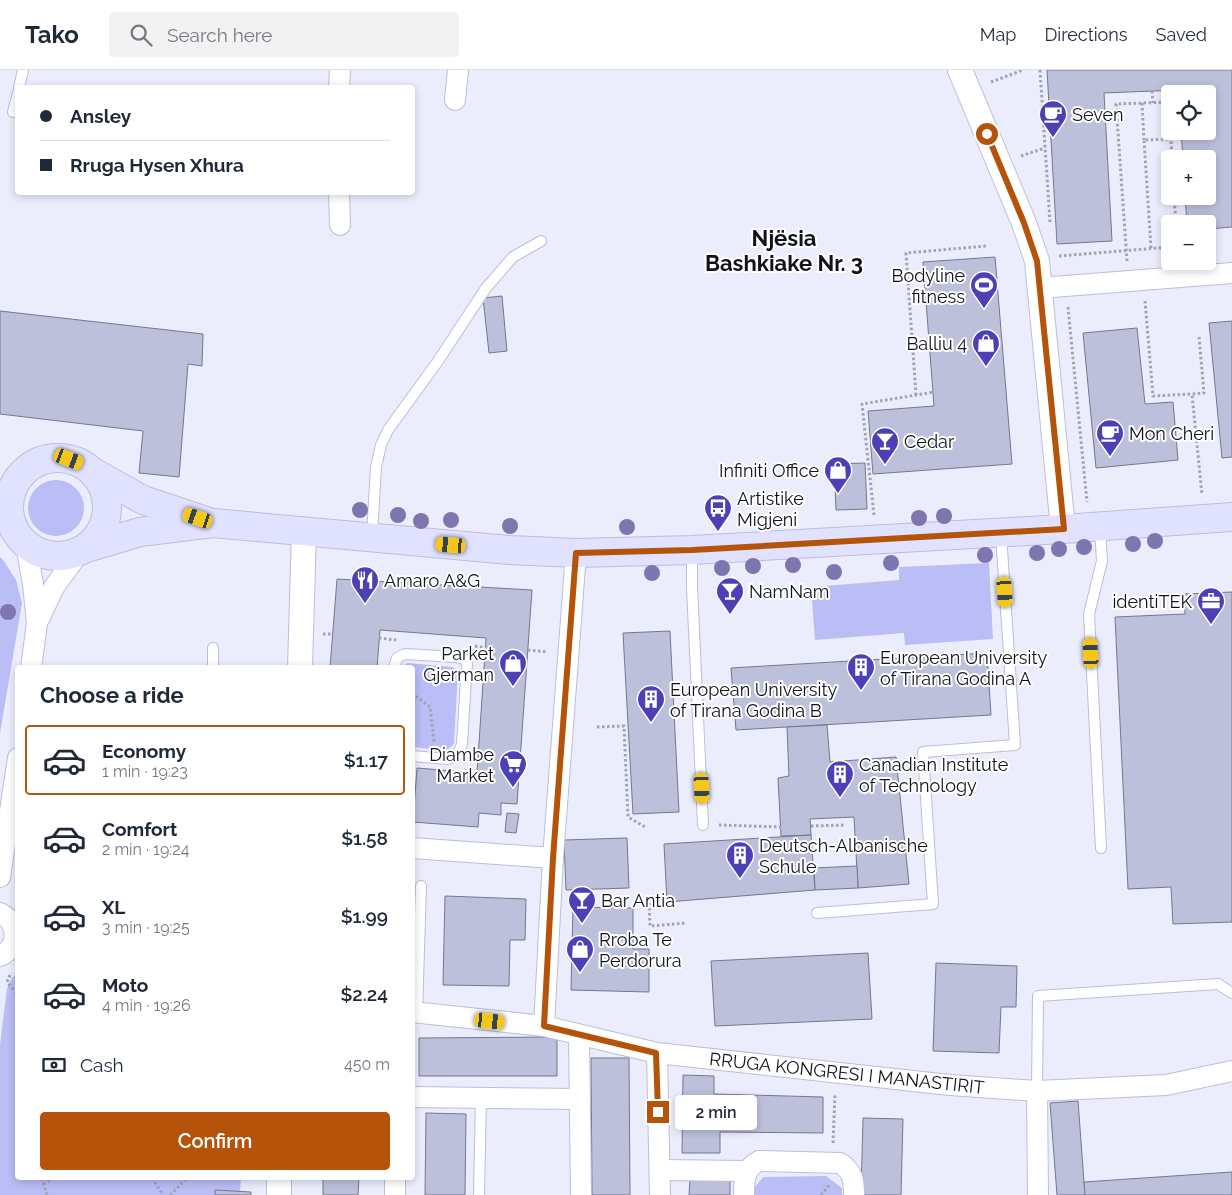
<!DOCTYPE html>
<meta charset="utf-8">
<style>
body{margin:0;font-family:Raleway,sans-serif;background:#f2f2f3;color:#1f2937;height:100vh;display:flex;flex-direction:column;font-size:19px;white-space:nowrap}
*{box-sizing:border-box;margin:0}
p{font-size:16px;color:#747a83}
.icon{flex:none;width:28px;height:28px;fill:none;stroke:currentColor;stroke-width:2;stroke-linecap:round;stroke-linejoin:round}
.map{position:relative;flex:1;overflow:hidden}
.details{position:absolute;left:15px;top:595px;width:400px;height:515px;display:flex;flex-direction:column;background:#fff;border-radius:5px;box-shadow:0 2px 8px #0003}
.details>*{flex:none}
.hud{position:absolute;left:15px;top:15px;width:400px;height:110px;border-radius:5px;box-shadow:0 2px 8px #0003;display:grid;align-content:center;height:110px;padding:0 25px;background:#fff}
.tools{position:absolute;left:1161px;top:15px;display:grid;gap:10px}
.tools a{display:grid;place-items:center;width:55px;height:55px;border-radius:5px;background:#fff;box-shadow:0 2px 8px #0003;font-size:25px}
.end{position:absolute;width:22px;height:22px;margin:-11px;border:6px solid #b45309;background:#fff;box-shadow:0 0 0 2px #fff}
.from{border-radius:50%}
.bubble{position:absolute;height:35px;border-radius:5px;background:#fff;box-shadow:0 2px 8px #0003;font-size:16px;font-weight:600;line-height:35px;text-align:center}
.car{position:absolute;width:15px;height:30px;margin:-15px -8px;border-radius:6px;box-shadow:0 0 4px 1px #0007;background:linear-gradient(#f5c518 24%,#345 0 40%,#f5c518 0 76%,#345 0 86%,#f5c518 0)}
.hud b{display:flex;align-items:center;gap:18px;height:48px;font-size:19px}
.hud b+b{border-top:1px solid #e0e1e3}
.hud i{width:12px;height:12px;background:#1f2937}
ul{padding:0;list-style:none}
li{display:flex;align-items:center;gap:15px;height:70px;margin:0 10px 8px;padding:0 15px;border:2px solid transparent;border-radius:5px}
li div{flex:1}
li b{display:block;font-size:19px}
li em{font-style:normal;font-weight:600}
li.on{border-color:#b45309}
li>.icon{width:45px;height:45px;stroke-width:1.5}
h2{padding:0 25px;font-size:22px;line-height:60px}
.pay{display:flex;align-items:center;gap:12px;height:55px;padding:0 25px;font-size:19px}
.pay p{margin-inline-start:auto}
.cta{display:flex;gap:10px;margin-top:auto;padding:10px 25px}
.cta a{flex:1;height:58px;border-radius:5px;background:#b45309;color:#fff;font-size:20px;font-weight:600;line-height:58px;text-align:center}
header{display:flex;align-items:center;gap:30px;box-sizing:border-box;height:70px;padding:0 25px;background:#fff;border-bottom:1px solid #e0e1e3}
header strong{font-size:24px}
nav{display:flex;gap:28px;margin-inline-start:auto;font-size:18px}
.search{width:350px;height:45px;background:#f2f2f3;display:flex;align-items:center;gap:12px;box-sizing:border-box;padding:0 18px;border-radius:5px;color:#747a83;font-size:19px}
.map>svg:first-child{display:block}
</style>
<header>
<strong>Tako</strong>
<div class="search"><svg class="icon" aria-label="search" viewBox="0 0 24 24"><circle cx="10" cy="10" r="6"/><path d="M15 15l6 6"/></svg>Search here</div>
<nav><a>Map</a><a>Directions</a><a>Saved</a></nav>
</header>
<div class="map">
<svg width="1232" height="1125" viewBox="0 0 1232 1125">
<rect width="100%" height="100%" fill="#ebedfd"/>
<g fill="#babdf6">
<circle cx="56" cy="438" r="28"/>
<path d="M0 487 4 491 16 510 22 533 0 663Z"/>
<path d="M989 493 993 569 905 575 904 563 815 570 811 517 899 510V497Z"/>
<path d="M407 593 452 597 458 601 454 674 446 681 413 677 412 598 402 597Z"/>
<path d="M17 903 18 1108H241L240 1122 215 1120V1125H0V974L7 919 12 908Z"/>
<path d="M826 1106 842 1118V1125H755V1117L763 1107Z"/>
</g>
<g fill="#bdc0da" stroke="#75778f">
<path d="M1047 0H1232V157L1208 159V154H1187L1185 126H1208V89H1183L1181 61H1208V24H1178V20L1104 23 1112 171 1057 174Z"/>
<path d="M995 187 1012 394 873 404 868 341 934 336 923 192Z"/>
<path d="M502 226 507 281 489 283 483 228Z"/>
<path d="M0 241 203 264 202 296 188 294 179 407 139 403 143 361 0 344Z"/>
<path d="M1232 251V387L1222 388 1209 253Z"/>
<path d="M1137 258 1145 334 1173 332 1178 390 1096 398 1083 263Z"/>
<path d="M865 393 867 439 836 440 834 394Z"/>
<path d="M337 509 532 520 517 734 501 733V745L479 743 478 757 413 752 417 698 477 703 486 568 380 560 377 598H330Z"/>
<path d="M1232 522V852L1173 854 1171 817 1128 819 1115 547 1185 544 1184 524Z"/>
<path d="M670 561 679 742 633 744 623 563Z"/>
<path d="M987 583 991 645 736 660 731 598Z"/>
<path d="M827 655 830 692 896 687 909 814 858 818 854 747 810 749 811 765 781 766 778 708 789 706 787 657Z"/>
<path d="M507 743 519 744 516 763 505 762Z"/>
<path d="M811 765 815 820 667 832 664 774Z"/>
<path d="M627 768 629 818 566 820 564 770Z"/>
<path d="M857 796 858 818 815 820 814 798Z"/>
<path d="M445 826 526 829 525 870H510L509 916 443 915Z"/>
<path d="M573 837 633 838V879H649V922L571 920Z"/>
<path d="M868 883 872 949 715 956 711 891Z"/>
<path d="M936 893 1017 896 1016 937H1001L999 983 933 981Z"/>
<path d="M557 967V1006H419V968Z"/>
<path d="M591 988H629L630 1125H592Z"/>
<path d="M683 1005 714 1006V1024L823 1027V1063L720 1062V1083H682Z"/>
<path d="M1078 1031 1085 1125H1057L1050 1033Z"/>
<path d="M426 1043 466 1044 465 1125H425Z"/>
<path d="M863 1048 903 1049 901 1125H861Z"/>
<path d="M1232 1102V1125H1085L1084 1112Z"/>
<path d="M323 1108H359L358 1125H323Z"/>
<path d="M690 1109 730 1110V1125H689Z"/>
<path d="M215 1120 251 1122V1125H215Z"/>
</g>
<g fill="none" stroke-linecap="round" stroke-linejoin="round">
<g stroke="#bcbed9" stroke-width="12">
<g id="service">
<path d="M19 18 23 0"/>
<path d="M13 42 18 23"/>
<path d="M1100 458 1102 491 1089 544 1101 778"/>
<path d="M372 466 376 397 381 375 388 360 438 291 486 218 513 187 541 171"/>
<path d="M692 481V517L703 755"/>
<path d="M213 598V578"/>
<path d="M394 598 397 588 405 584 456 587 464 589 467 593 462 674 458 685 448 689 412 686"/>
<path d="M817 843 933 834 923 682 1015 675 1001 464"/>
<path d="M417 943 421 816"/>
<path d="M1037 1021 1038 926 1218 914 1232 923"/>
<path d="M479 1125 481 1028"/>
</g>
</g>
<g stroke="#bcbed9" stroke-width="22">
<g id="minor">
<path d="M339 18 340 0"/>
<path d="M455 30 458 0"/>
<path d="M339 122 340 155"/>
<path d="M1040 218 1232 203"/>
<path d="M26 474 33 514 37 553 31 598"/>
<path d="M39 549 54 517 81 480"/>
<path d="M412 778 553 788"/>
<path d="M0 807 18 688"/>
<path d="M0 843C19 852 20 877 0 886"/>
<path d="M412 942 544 956 657 983 950 1015 1037 1021 1166 1015 1232 1001"/>
<path d="M544 956 553 788 576 483"/>
<path d="M579 965 581 1125"/>
<path d="M657 983 660 1125"/>
<path d="M1037 1021 1038 1125"/>
<path d="M412 1027 580 1029"/>
<path d="M660 1100 747 1101"/>
<path d="M395 1108V1125"/>
<path d="M744 1125C744 1109 744 1099 759 1091L840 1093C853 1101 854 1111 854 1125"/>
</g>
</g>
<g stroke="#bcbed9" stroke-width="26">
<g id="tertiary">
<path d="M960 0 1024 153 1037 191 1063 459"/>
<path d="M300 598 304 461"/>
<path d="M279 1125V1108"/>
</g>
</g>
<g stroke="#bcbed9" stroke-width="30">
<g id="secondary">
<circle cx="58" cy="437" r="49"/>
<path d="M93 402 143 430 206 451"/>
<path d="M86 478 140 462 213 453 510 480 576 483 692 480 1063 459 1232 447"/>
</g>
</g>
<g stroke="#a2a3b1" stroke-width="3" stroke-dasharray="2.5 2.5" stroke-linecap="butt">
<path d="M1040 0 1050 152"/>
<path d="M991 12 1023 0"/>
<path d="M1152 21 1153 33"/>
<path d="M1142 33 1144 70"/>
<path d="M1021 86 1045 78"/>
<path d="M1174 126 1176 154"/>
<path d="M1151 178 1144 70 1170 69"/>
<path d="M1059 186 1170 177"/>
<path d="M1127 191 1116 34 1169 32 1172 89"/>
<path d="M1145 231 1153 326 1192 324"/>
<path d="M1068 237 1087 432"/>
<path d="M1199 267 1204 323 1192 324 1202 425"/>
<path d="M916 325 906 183 986 176"/>
<path d="M874 445 862 334 934 322"/>
<path d="M323 564H333"/>
<path d="M379 568 396 570"/>
<path d="M475 576 486 578"/>
<path d="M528 580 547 582"/>
<path d="M412 623 430 637 434 672"/>
<path d="M597 657 624 656 628 747 647 758"/>
<path d="M719 755 781 757"/>
<path d="M811 756 846 755"/>
<path d="M649 833 650 856 686 853"/>
<path d="M10 905 7 912 18 925"/>
<path d="M833 1073 835 1024"/>
<path d="M42 1108 47 1125"/>
<path d="M152 1108 163 1125"/>
<path d="M43 1114 54 1108"/>
<path d="M170 1125 187 1108"/>
<path d="M821 1125 830 1114"/>
</g>
<use href="#service" stroke="#fff" stroke-width="10"/>
<use href="#minor" stroke="#fff" stroke-width="20"/>
<use href="#tertiary" stroke="#fff" stroke-width="24"/>
<use href="#secondary" stroke="#e1e2ff" stroke-width="28"/>
</g>
<g fill="#7f75af">
<circle cx="360" cy="440" r="8"/>
<circle cx="398" cy="445" r="8"/>
<circle cx="944" cy="446" r="8"/>
<circle cx="919" cy="448" r="8"/>
<circle cx="451" cy="450" r="8"/>
<circle cx="421" cy="451" r="8"/>
<circle cx="510" cy="456" r="8"/>
<circle cx="627" cy="457" r="8"/>
<circle cx="1155" cy="471" r="8"/>
<circle cx="1133" cy="474" r="8"/>
<circle cx="1084" cy="477" r="8"/>
<circle cx="1059" cy="479" r="8"/>
<circle cx="1037" cy="483" r="8"/>
<circle cx="985" cy="485" r="8"/>
<circle cx="891" cy="493" r="8"/>
<circle cx="793" cy="495" r="8"/>
<circle cx="753" cy="496" r="8"/>
<circle cx="722" cy="498" r="8"/>
<circle cx="834" cy="502" r="8"/>
<circle cx="652" cy="503" r="8"/>
<circle cx="8" cy="542" r="8"/>
</g>
<g fill="none" stroke-linecap="round" stroke-linejoin="round">
<path stroke="#b45309" stroke-width="6" d="M658 1042 656 983 544 956 553 788 576 483 692 480 1064 459 1037 191 1024 153 987 64"/>
</g>
<defs>
<g id="cafe-pin" transform="scale(1.4375)"><path d="M0 17L-7.5 6A9.5 9.5 0 1 1 7.5 6Z" fill="#4d40b7" stroke="#fff"/><path d="M-5.5-4.5H6V0H3Q3 3.5 0 3.5H-2.5Q-5.5 3.5-5.5 0ZM3-3.2v2h1.7v-2ZM-6 4.5H4V6H-6Z" fill="#fff"/></g>
<g id="stadium-pin" transform="scale(1.4375)"><path d="M0 17L-7.5 6A9.5 9.5 0 1 1 7.5 6Z" fill="#4d40b7" stroke="#fff"/><path d="M0-5a6.5 5 0 1 0 0 10a6.5 5 0 1 0 0-10ZM-3.5-1.8h7v3.6h-7Z" fill="#fff"/></g>
<g id="shop-pin" transform="scale(1.4375)"><path d="M0 17L-7.5 6A9.5 9.5 0 1 1 7.5 6Z" fill="#4d40b7" stroke="#fff"/><path d="M-5-2.5h2.3a2.7 3.5 0 0 1 5.4 0H5L5.5 6h-11ZM-1.5-2.5h3a1.5 2.3 0 0 0-3 0Z" fill="#fff"/></g>
<g id="bar-pin" transform="scale(1.4375)"><path d="M0 17L-7.5 6A9.5 9.5 0 1 1 7.5 6Z" fill="#4d40b7" stroke="#fff"/><path d="M-6-5H6L.8 .8V4.5H3.5V6h-7V4.5H-.8V.8Z" fill="#fff"/></g>
<g id="bus-pin" transform="scale(1.4375)"><path d="M0 17L-7.5 6A9.5 9.5 0 1 1 7.5 6Z" fill="#4d40b7" stroke="#fff"/><path d="M-5-6H5V4H4V6H2V4H-2V6H-4V4H-5ZM-3.5-4V0h7V-4ZM-3.5 1.2v1.5H-2V1.2ZM2 1.2v1.5H3.5V1.2Z" fill="#fff"/></g>
<g id="restaurant-pin" transform="scale(1.4375)"><path d="M0 17L-7.5 6A9.5 9.5 0 1 1 7.5 6Z" fill="#4d40b7" stroke="#fff"/><path d="M-5-6h1v4h1v-4h1v4h1v-4h1v5L-1.5 .5V6h-2V.5L-5-1ZM5-6V6H3V1.5H1.5Q1.5-4 5-6Z" fill="#fff"/></g>
<g id="office-pin" transform="scale(1.4375)"><path d="M0 17L-7.5 6A9.5 9.5 0 1 1 7.5 6Z" fill="#4d40b7" stroke="#fff"/><path d="M-6-3h4V-5.5h4V-3h4V5H-6ZM-1-4.5V-3h2v-1.5ZM-6 0V1H6V0Z" fill="#fff"/></g>
<g id="building-pin" transform="scale(1.4375)"><path d="M0 17L-7.5 6A9.5 9.5 0 1 1 7.5 6Z" fill="#4d40b7" stroke="#fff"/><path d="M-4-6H4V6H1V3H-1V6H-4ZM-2.5-4.3h1.7v1.8h-1.7ZM.8-4.3h1.7v1.8H.8ZM-2.5-1h1.7V.8h-1.7ZM.8-1h1.7V.8H.8Z" fill="#fff"/></g>
<g id="supermarket-pin" transform="scale(1.4375)"><path d="M0 17L-7.5 6A9.5 9.5 0 1 1 7.5 6Z" fill="#4d40b7" stroke="#fff"/><path d="M-6-5.5h2.5l.6 2H6L4.5 2H-2.5L-4.4-4H-6ZM-1.5 3.2a1.3 1.3 0 1 0 .1 0ZM3 3.2a1.3 1.3 0 1 0 .1 0Z" fill="#fff"/></g>
</defs>
<g fill-rule="evenodd">
<use href="#cafe-pin" x="1053" y="44"/>
<use href="#stadium-pin" x="984" y="215"/>
<use href="#shop-pin" x="986" y="273"/>
<use href="#cafe-pin" x="1110" y="363"/>
<use href="#bar-pin" x="885" y="371"/>
<use href="#shop-pin" x="838" y="400"/>
<use href="#bus-pin" x="718" y="438"/>
<use href="#restaurant-pin" x="365" y="510"/>
<use href="#bar-pin" x="730" y="521"/>
<use href="#office-pin" x="1211" y="531"/>
<use href="#shop-pin" x="513" y="593"/>
<use href="#building-pin" x="861" y="597"/>
<use href="#building-pin" x="651" y="629"/>
<use href="#supermarket-pin" x="513" y="694"/>
<use href="#building-pin" x="840" y="704"/>
<use href="#building-pin" x="740" y="785"/>
<use href="#bar-pin" x="582" y="830"/>
<use href="#shop-pin" x="580" y="879"/>
</g>
<g text-anchor="middle" dominant-baseline="central" stroke-width="4" stroke-linejoin="round" paint-order="stroke">
<g font-size="18" fill="#11121b" stroke="#fff" text-anchor="start">
<text x="1072" y="44">Seven</text>
<text x="965" y="205" text-anchor="end">Bodyline<tspan x="965" dy="21">fitness</tspan></text>
<text x="967" y="273" text-anchor="end">Balliu 4</text>
<text x="1129" y="363">Mon Cheri</text>
<text x="904" y="371">Cedar</text>
<text x="819" y="400" text-anchor="end">Infiniti Office</text>
<text x="737" y="428">Artistike<tspan x="737" dy="21">Migjeni</tspan></text>
<text x="384" y="510">Amaro A&amp;G</text>
<text x="749" y="521">NamNam</text>
<text x="1192" y="531" text-anchor="end">identiTEK</text>
<text x="494" y="583" text-anchor="end">Parket<tspan x="494" dy="21">Gjerman</tspan></text>
<text x="880" y="587">European University<tspan x="880" dy="21">of Tirana Godina A</tspan></text>
<text x="670" y="619">European University<tspan x="670" dy="21">of Tirana Godina B</tspan></text>
<text x="494" y="684" text-anchor="end">Diambe<tspan x="494" dy="21">Market</tspan></text>
<text x="859" y="694">Canadian Institute<tspan x="859" dy="21">of Technology</tspan></text>
<text x="759" y="775">Deutsch-Albanische<tspan x="759" dy="21">Schule</tspan></text>
<text x="601" y="830">Bar Antia</text>
<text x="599" y="869">Rroba Te<tspan x="599" dy="21">Perdorura</tspan></text>
</g>
<g font-size="18" fill="#11121b" stroke="#fff">
<text transform="translate(847 1003) rotate(6)">RRUGA KONGRESI I MANASTIRIT</text>
</g>
<g font-size="22" font-weight="bold" fill="#11121b" stroke="#fff">
<text x="784" y="168">Njësia<tspan x="784" dy="25">Bashkiake Nr. 3</tspan></text>
</g>
</g>
</svg>
<div class="tools">
<a><svg class="icon" aria-label="locate" viewBox="0 0 24 24"><circle cx="12" cy="12" r="6"/><path d="M12 2v4M12 18v4M2 12h4M18 12h4"/></svg></a>
<a>+</a>
<a>−</a>
</div>
<i class="end from" style="left:987px;top:64px"></i>
<i class="end" style="left:658px;top:1042px"></i>
<div class="bubble" style="left:675px;top:1025px;width:82px">2 min</div>
<i class="car" style="left:69px;top:389px;rotate:111deg"></i>
<i class="car" style="left:198px;top:448px;rotate:289deg"></i>
<i class="car" style="left:451px;top:475px;rotate:275deg"></i>
<i class="car" style="left:1005px;top:522px;rotate:176deg"></i>
<i class="car" style="left:1091px;top:583px;rotate:357deg"></i>
<i class="car" style="left:702px;top:718px;rotate:177deg"></i>
<i class="car" style="left:490px;top:951px;rotate:96deg"></i>
<div class="hud">
<b><i class="from"></i>Ansley</b>
<b><i></i>Rruga Hysen Xhura</b>
</div>
<section class="details">
<h2>Choose a ride</h2>
<ul>
<li class="on"><svg class="icon" aria-label="car" viewBox="0 0 24 24"><path d="M5 17H2v-5l4-1 3-4h7l3 4 3 1v5h-3M9 17h6M6 11h13"/><circle cx="7" cy="17" r="2"/><circle cx="17" cy="17" r="2"/></svg><div><b>Economy</b><p>1 min · 19:23</p></div><em>$1.17</em></li>
<li><svg class="icon" aria-label="car" viewBox="0 0 24 24"><path d="M5 17H2v-5l4-1 3-4h7l3 4 3 1v5h-3M9 17h6M6 11h13"/><circle cx="7" cy="17" r="2"/><circle cx="17" cy="17" r="2"/></svg><div><b>Comfort</b><p>2 min · 19:24</p></div><em>$1.58</em></li>
<li><svg class="icon" aria-label="car" viewBox="0 0 24 24"><path d="M5 17H2v-5l4-1 3-4h7l3 4 3 1v5h-3M9 17h6M6 11h13"/><circle cx="7" cy="17" r="2"/><circle cx="17" cy="17" r="2"/></svg><div><b>XL</b><p>3 min · 19:25</p></div><em>$1.99</em></li>
<li><svg class="icon" aria-label="car" viewBox="0 0 24 24"><path d="M5 17H2v-5l4-1 3-4h7l3 4 3 1v5h-3M9 17h6M6 11h13"/><circle cx="7" cy="17" r="2"/><circle cx="17" cy="17" r="2"/></svg><div><b>Moto</b><p>4 min · 19:26</p></div><em>$2.24</em></li>
</ul>
<div class="pay"><svg class="icon" aria-label="cash" viewBox="0 0 24 24"><path d="M3 7h18v10H3z"/><circle cx="12" cy="12" r="2"/></svg>Cash<p>450 m</p></div>
<div class="cta"><a>Confirm</a></div>
</section>
</div>
